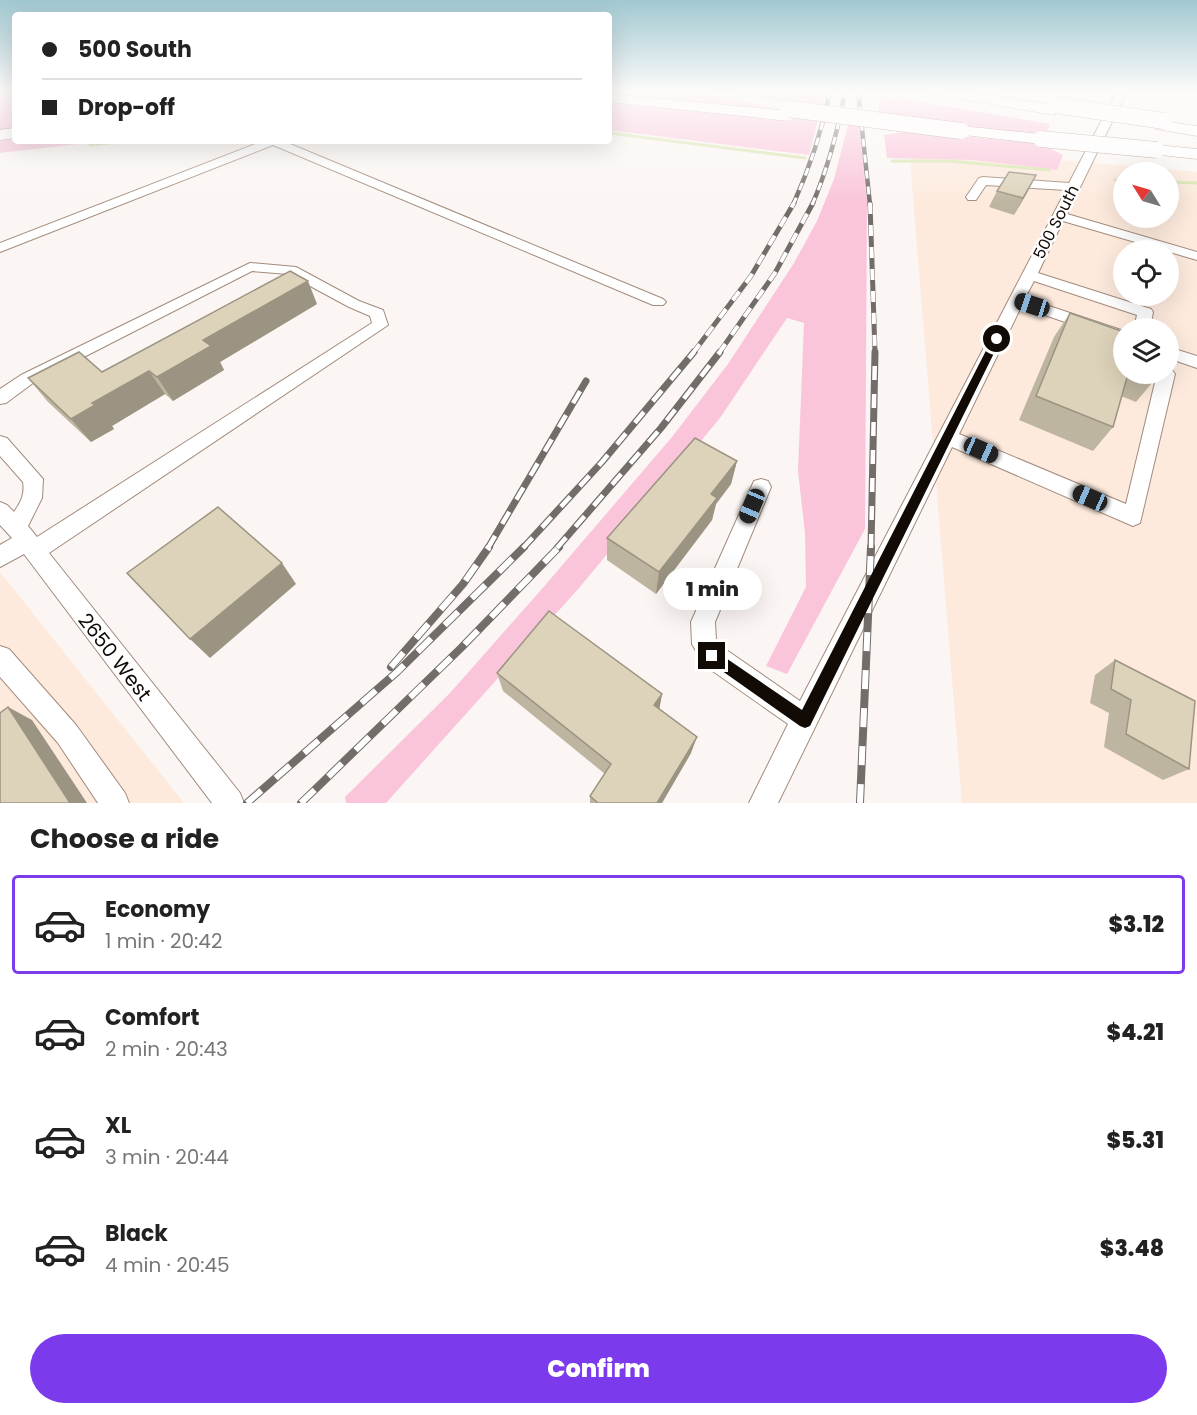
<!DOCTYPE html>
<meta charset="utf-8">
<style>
body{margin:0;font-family:Poppins,sans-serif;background:#f2f2f2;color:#222;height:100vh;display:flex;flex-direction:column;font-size:22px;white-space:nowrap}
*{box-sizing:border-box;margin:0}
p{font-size:20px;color:#767676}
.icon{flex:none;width:33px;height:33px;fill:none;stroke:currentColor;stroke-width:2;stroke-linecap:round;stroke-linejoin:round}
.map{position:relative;height:803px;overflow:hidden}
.sheet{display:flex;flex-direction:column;background:#fff;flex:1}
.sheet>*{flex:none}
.top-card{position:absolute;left:12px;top:12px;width:600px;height:132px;border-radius:6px;box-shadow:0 6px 24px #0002;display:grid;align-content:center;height:132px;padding:0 30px;background:#fff}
.needle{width:39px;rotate:307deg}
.controls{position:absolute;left:1113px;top:162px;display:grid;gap:12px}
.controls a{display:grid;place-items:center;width:66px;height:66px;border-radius:50%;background:#fff;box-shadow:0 6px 24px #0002;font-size:30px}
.end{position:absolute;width:27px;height:27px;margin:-14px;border:8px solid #110a05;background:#fff;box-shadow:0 0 0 3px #fff}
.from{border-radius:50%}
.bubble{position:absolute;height:42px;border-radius:21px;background:#fff;box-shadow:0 6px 24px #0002;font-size:20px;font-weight:800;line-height:42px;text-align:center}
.car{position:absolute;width:18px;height:36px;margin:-18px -9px;border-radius:8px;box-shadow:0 0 4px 2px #0007;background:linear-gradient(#222 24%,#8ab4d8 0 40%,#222 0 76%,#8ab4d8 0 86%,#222 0)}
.top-card b{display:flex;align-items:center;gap:21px;height:57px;font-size:22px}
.top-card b+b{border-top:2px solid #e0e0e0}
.top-card i{width:15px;height:15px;background:#222}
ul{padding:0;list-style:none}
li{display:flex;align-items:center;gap:18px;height:99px;margin:0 12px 9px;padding:0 18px;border:3px solid transparent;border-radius:6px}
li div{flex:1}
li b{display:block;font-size:22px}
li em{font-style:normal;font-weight:800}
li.on{border-color:#7c3aed}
li>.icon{width:54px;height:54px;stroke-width:1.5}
h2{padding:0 30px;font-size:27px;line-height:72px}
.cta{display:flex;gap:12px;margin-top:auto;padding:12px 30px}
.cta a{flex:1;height:69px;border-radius:36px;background:#7c3aed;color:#fff;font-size:24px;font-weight:800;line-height:69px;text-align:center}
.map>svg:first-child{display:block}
</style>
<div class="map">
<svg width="1197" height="803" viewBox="0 0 1197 803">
<rect width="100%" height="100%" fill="#fbf6f3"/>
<g fill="#fdeadd" fill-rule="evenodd">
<path d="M909 147 1197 172V803H962ZM1124 172H1168V218H1124ZM1124 250H1168V296H1124ZM1124 328H1168V374H1124Z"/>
<path d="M0 572 184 803H0Z"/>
</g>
<g fill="#fac4da">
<path d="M0 91H15V128L0 130Z"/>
<path d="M609 91H692L789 111 609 95Z"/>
<path d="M718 91H825L822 110Z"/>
<path d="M903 99 1050 124 1045 136 910 123 879 113V101Z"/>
<path d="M609 100 818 120 809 155 609 130Z"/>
<path d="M848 125 859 126 867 201 865 529 787 674 766 666 806 587 805 533 798 471 804 323 787 318 720 418 579 588 386 803H346L345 797 450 693 541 590 672 437 728 364 794 263 817 221 834 179Z"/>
<path d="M911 131 1041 144 1063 155 1057 170 973 160 887 158 884 135Z"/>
<path d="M15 136V141H103L0 153V138Z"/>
</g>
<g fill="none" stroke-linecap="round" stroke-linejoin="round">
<g stroke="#d7e5ae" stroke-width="3">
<path d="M609 133 805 158"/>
<path d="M90 145 129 141"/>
<path d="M892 161H949L1049 170"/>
<path d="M1115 180 1124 181"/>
<path d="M1168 182 1197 183"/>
</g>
<g stroke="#a28b7c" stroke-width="2">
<g id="minor">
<path d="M1117 91H1127L1067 214 1197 252V260L1063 221 1038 273 1151 309 1153 312 1150 328H1134L1137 315 1034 281 1025 298 1124 331V342L1021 307 959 434 1126 504 1157 374H1168V369L1172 370 1175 374 1140 523 1133 526 1126 523 952 447 778 803H749L788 724 704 665 692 644 691 622 754 481 761 479 768 481 771 487 715 622 716 640 722 647 800 701 1066 190 986 185 976 200H968L966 197 979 178 983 177 1069 183Z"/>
<path d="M263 141H283L663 299 666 302 663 305H653L273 145 0 252V243Z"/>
<path d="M250 263 296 267 359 301 383 310 388 325 49 553 240 793 244 803H212L24 554 0 567V545L12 538 0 525V502L7 505 14 512C21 502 25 494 23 482L0 456V436L7 438 43 479 42 498 28 526 37 537 372 323 370 316 349 307 288 274 252 271 33 383 6 403 0 404V389L21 375Z"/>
<path d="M1168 347 1197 356V368L1168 358Z"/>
<path d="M0 646 9 649 76 725 125 793 129 803H98L58 743 0 677Z"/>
</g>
</g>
<g stroke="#a28b7c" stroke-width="1">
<g id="highway">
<path d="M931 91H963L1054 105 1062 110 1054 115 938 95Z"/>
<path d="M609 94 789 111 797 116 789 121 609 102Z"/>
<path d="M1162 121 1197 126V136L1156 129 1154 126 1156 123Z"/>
<path d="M961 126 1041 134 1049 139 1041 144 955 134 953 131 955 128Z"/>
<path d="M15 128V138L0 140V130Z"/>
<path d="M1157 145 1197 149V159L1151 154 1149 150 1151 146Z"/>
</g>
</g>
<use href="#minor" fill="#fff" fill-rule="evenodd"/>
<use href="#highway" fill="#fff" fill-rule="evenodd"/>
<g stroke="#736d69" stroke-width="4.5">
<g id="rail-far3">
<path d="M858 91 870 205"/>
<path d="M793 205C810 167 822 131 830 91"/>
<path d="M812 205C828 168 838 131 845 91"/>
</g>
</g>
<g stroke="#736d69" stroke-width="5">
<g id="rail-far2">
<path d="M870 203 875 353"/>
<path d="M693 353 751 276 794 203"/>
<path d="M719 353 775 273 813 203"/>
</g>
</g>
<g stroke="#736d69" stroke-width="7">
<g id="rail-far1">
<path d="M488 548 586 381"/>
<path d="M523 548 602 462 694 352"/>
<path d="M557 548 661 428 720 352"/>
<path d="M871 548 875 352"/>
</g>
</g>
<g stroke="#736d69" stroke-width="8">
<g id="rail">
<path d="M391 667 463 584 489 547"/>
<path d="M247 803 397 672 524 547"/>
<path d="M301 803 461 648 559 547"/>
<path d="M860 803 871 547"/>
</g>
</g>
<use href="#rail-far3" stroke="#fff" stroke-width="3" stroke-dasharray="8" stroke-linecap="butt"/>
<use href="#rail-far2" stroke="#fff" stroke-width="4" stroke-dasharray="11" stroke-linecap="butt"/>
<use href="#rail-far1" stroke="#fff" stroke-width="4.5" stroke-dasharray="14" stroke-linecap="butt"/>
<use href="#rail" stroke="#fff" stroke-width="6" stroke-dasharray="19" stroke-linecap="butt"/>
<g stroke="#a28b7c" stroke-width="17" stroke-linecap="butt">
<g id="highway-bridge">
<path d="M1055 105 1164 121"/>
<path d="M789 109 961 131"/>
<path d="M1041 139 1157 150"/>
</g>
</g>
<use href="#highway-bridge" stroke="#fff" stroke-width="16"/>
</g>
<g fill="#beb5a0">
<path d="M997 191H1028L1014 215 989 207Z"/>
<path d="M317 304 220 362 224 370 173 401 165 394 112 426 114 429 91 442 48 402 28 378 102 372Z"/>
<path d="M1070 313 1124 374H1157L1156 378 1136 402 1121 396 1113 427 1093 451 1019 420 1054 337Z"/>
<path d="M737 461 731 484 716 504 712 520 656 594 607 560V538Z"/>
<path d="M1115 660 1189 769 1163 780 1104 747 1109 713 1090 703 1095 675Z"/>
<path d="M497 673 662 694 659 709 691 753 662 803H590V796L605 774 503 691Z"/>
</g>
<g fill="#9b9482">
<path d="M1036 175 1028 191 1014 215 1023 198Z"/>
<path d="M308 281 317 304 220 362 224 370 173 401 157 377 203 340Z"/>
<path d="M149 371 165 394 112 426 114 429 91 442 71 419 92 403Z"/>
<path d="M737 461 731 484 716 504 712 520 656 594 659 572 711 494Z"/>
<path d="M282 563 296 584 210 658 190 639Z"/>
<path d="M662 694 659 711 654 705Z"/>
<path d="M8 707 32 720 87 803H70Z"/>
<path d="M697 737 691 753 662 803H657Z"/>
</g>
<g fill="#ddd3ba" stroke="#9b9482" stroke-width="1.5">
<path d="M1009 172 1036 175 1023 198 997 191Z"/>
<path d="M290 271 308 281 203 340 211 346 157 377 149 371 92 403 95 405 71 419 28 378 79 352 102 372Z"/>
<path d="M1070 313 1124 332V374H1128L1113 427 1036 396Z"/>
<path d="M1143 374H1157L1156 378Z"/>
<path d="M695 438 737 461 711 494 717 498 659 572 607 538Z"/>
<path d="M218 507 282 563 190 639 127 573Z"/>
<path d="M549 611 662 694 654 705 697 737 657 803H598L590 796 611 764 497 673Z"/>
<path d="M1115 660 1195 701 1189 769 1126 734 1131 700 1111 689Z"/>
<path d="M8 707 70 803H0V713Z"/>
</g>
<linearGradient id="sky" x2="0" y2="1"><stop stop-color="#a1c8d1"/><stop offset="0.45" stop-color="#fdfbfa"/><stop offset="1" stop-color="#fdfbfa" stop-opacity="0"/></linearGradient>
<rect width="1197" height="203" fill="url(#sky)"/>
<path fill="#110a05" d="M993 337 1001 339 810 726 805 728 800 726 708 661 706 656 708 652 712 650 717 652 802 710Z"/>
<g text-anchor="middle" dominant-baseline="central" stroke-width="5" stroke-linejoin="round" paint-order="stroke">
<g font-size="16" fill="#110a05" stroke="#fff">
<text transform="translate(1056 222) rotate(-63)">500 South</text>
</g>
<g font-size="20" fill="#110a05" stroke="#fff">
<text transform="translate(115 657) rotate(52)">2650 West</text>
</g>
</g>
</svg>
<div class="controls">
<a><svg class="needle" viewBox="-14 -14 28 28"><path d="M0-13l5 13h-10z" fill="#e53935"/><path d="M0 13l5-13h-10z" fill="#767676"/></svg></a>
<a><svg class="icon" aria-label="locate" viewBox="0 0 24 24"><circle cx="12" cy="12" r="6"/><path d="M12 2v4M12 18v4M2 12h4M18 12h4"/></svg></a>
<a><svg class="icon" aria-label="layers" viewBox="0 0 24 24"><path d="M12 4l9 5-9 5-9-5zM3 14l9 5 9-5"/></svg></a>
</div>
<i class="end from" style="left:997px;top:339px"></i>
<i class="end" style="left:712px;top:656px"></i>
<div class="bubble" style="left:663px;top:568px;width:99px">1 min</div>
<i class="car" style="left:1032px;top:305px;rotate:288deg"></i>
<i class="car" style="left:981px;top:450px;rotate:114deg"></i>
<i class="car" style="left:1090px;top:498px;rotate:294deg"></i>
<i class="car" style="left:752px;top:506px;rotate:203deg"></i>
<div class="top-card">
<b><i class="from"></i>500 South</b>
<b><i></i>Drop-off</b>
</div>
</div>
<section class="sheet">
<h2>Choose a ride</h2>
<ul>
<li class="on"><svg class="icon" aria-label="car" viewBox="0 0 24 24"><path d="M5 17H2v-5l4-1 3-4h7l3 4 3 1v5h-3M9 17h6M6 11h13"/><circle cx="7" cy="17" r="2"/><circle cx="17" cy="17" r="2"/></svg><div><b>Economy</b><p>1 min · 20:42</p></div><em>$3.12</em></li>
<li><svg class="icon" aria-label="car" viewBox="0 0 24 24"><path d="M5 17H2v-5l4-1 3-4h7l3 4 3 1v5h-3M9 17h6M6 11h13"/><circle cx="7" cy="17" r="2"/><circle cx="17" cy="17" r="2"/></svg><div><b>Comfort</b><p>2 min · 20:43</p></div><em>$4.21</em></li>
<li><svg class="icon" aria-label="car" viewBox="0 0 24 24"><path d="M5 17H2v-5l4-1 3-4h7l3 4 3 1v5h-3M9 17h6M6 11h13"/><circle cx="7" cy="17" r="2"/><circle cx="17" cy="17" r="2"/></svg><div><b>XL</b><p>3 min · 20:44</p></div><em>$5.31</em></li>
<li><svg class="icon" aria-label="car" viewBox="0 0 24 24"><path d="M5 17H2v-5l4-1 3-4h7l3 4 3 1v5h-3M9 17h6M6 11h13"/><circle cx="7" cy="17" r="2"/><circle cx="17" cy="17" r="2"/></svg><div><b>Black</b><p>4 min · 20:45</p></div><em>$3.48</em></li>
</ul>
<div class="cta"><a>Confirm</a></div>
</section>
